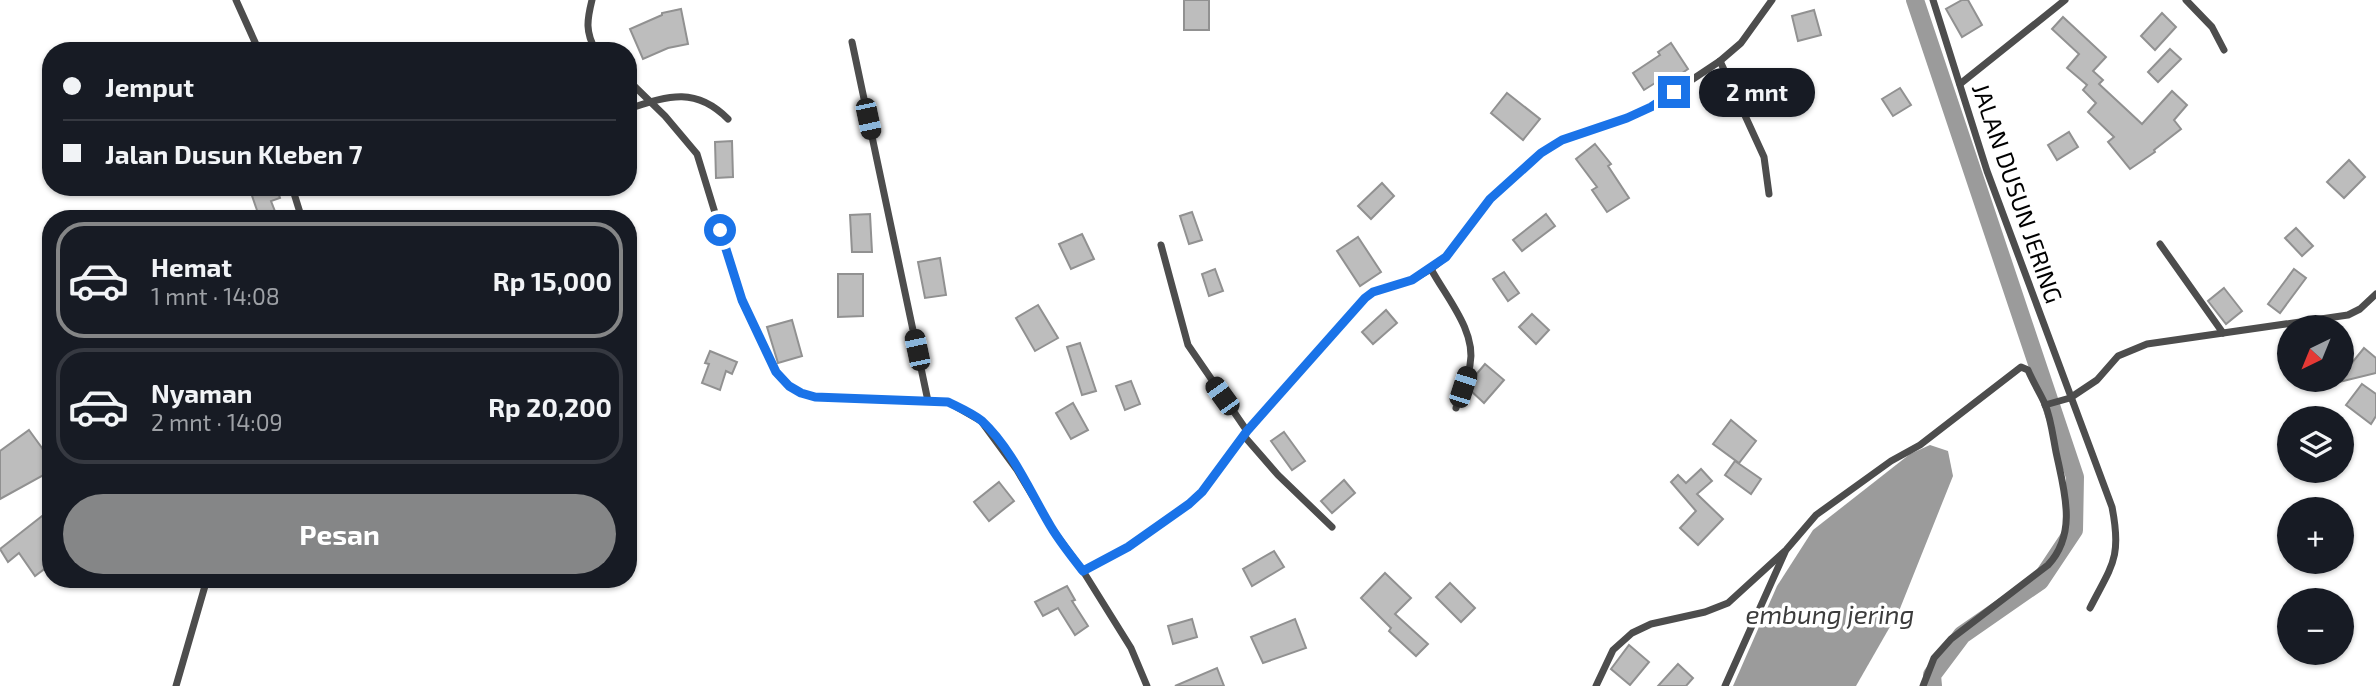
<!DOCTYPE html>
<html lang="id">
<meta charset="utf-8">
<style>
body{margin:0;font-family:"Exo 2",sans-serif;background:#20242c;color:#f1f3f6;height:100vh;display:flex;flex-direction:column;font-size:26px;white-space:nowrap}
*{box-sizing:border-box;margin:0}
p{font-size:23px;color:#9ea1a6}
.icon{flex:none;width:38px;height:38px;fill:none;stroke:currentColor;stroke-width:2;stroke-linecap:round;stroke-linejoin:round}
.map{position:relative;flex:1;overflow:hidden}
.side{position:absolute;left:42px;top:210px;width:595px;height:378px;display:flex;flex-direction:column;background:#171b24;border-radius:28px;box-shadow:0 2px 5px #0004}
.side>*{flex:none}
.banner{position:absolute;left:42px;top:42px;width:595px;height:154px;border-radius:28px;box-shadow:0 2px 5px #0004;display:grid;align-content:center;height:154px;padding:0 21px;background:#171b24}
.needle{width:46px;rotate:223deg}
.tools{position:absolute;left:2277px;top:315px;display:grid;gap:14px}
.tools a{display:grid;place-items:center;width:77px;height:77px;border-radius:50%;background:#171b24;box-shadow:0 2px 5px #0004;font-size:35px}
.end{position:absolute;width:32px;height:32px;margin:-16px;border:9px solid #1a73e8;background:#fff;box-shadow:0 0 0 4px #fff}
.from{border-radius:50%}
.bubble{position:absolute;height:49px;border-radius:24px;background:#171b24;box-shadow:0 2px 5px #0004;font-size:23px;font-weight:700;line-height:49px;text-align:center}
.car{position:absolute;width:21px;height:42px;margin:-21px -10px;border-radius:9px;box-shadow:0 0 5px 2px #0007;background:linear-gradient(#222 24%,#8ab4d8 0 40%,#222 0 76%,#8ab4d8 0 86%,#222 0)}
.banner b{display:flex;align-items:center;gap:24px;height:66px;font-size:26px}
.banner b+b{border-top:2px solid #363941}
.banner i{width:18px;height:18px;background:#f1f3f6}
ul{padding:12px 0 0;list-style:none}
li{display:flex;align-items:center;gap:21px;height:116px;margin:0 14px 10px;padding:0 7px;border:4px solid #363941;border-radius:28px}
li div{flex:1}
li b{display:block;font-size:26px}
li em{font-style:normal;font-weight:700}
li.current{border-color:#858687}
li>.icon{width:63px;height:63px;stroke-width:1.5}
.action{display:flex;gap:14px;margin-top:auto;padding:14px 21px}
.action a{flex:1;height:80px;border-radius:42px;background:#858687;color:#fff;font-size:28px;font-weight:700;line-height:80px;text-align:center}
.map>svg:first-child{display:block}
</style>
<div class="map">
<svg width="2376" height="686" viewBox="0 0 2376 686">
<rect width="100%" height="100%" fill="#fff"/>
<path fill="#9b9b9b" d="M1930 445 1948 451 1953 476 1899 611 1856 686H1733L1777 586 1813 530 1910 454Z"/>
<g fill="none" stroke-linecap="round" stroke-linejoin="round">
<path stroke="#9b9b9b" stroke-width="18" d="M1915 0 2075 477 2074 530 2040 581 1962 635 1932 675 1933 686"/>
</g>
<g fill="#bdbdbd" stroke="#919191" stroke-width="2">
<rect x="1184" y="0" width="25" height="30"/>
<path d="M1962 0H1968L1982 25 1962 37 1946 9Z"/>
<path d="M681 9 688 44 668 48 643 59 630 29 662 15V13Z"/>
<path d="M1814 10 1821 35 1798 41 1792 16Z"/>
<path d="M2162 13 2176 27 2155 50 2141 36Z"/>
<path d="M2063 17 2106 57 2093 71 2103 80 2099 84 2142 124 2172 91 2187 105 2174 120 2181 129 2154 150 2155 152 2130 169 2108 142 2114 137 2088 112 2096 103 2083 90 2087 85 2067 68 2079 54 2052 29Z"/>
<path d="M1671 43 1688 69 1675 78 1671 73 1644 90 1633 73 1660 55 1658 52Z"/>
<path d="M2170 49 2181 59 2158 82 2148 72Z"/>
<path d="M1900 88 1911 105 1893 116 1882 99Z"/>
<path d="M1507 93 1540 119 1523 140 1491 113Z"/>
<path d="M2069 132 2078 147 2057 160 2048 145Z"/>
<path d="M732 141 733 177 716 178 715 142Z"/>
<path d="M1595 144 1611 164 1608 166 1629 198 1607 212 1592 190 1597 187 1576 159Z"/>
<path d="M2349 160 2365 177 2344 198 2327 182Z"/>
<path d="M1382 183 1394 196 1371 219 1358 206Z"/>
<path d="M249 187H276L280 198 271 201 278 219H260Z"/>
<path d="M1192 212 1202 240 1189 244 1180 216Z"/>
<path d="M870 214 872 252H852L850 215Z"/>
<path d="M1546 214 1555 226 1522 251 1513 240Z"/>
<path d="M2296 228 2313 246 2302 256 2285 238Z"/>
<path d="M1082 234 1094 259 1071 269 1059 244Z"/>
<path d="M1358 237 1381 272 1360 286 1337 251Z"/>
<path d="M940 258 946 295 925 298 918 262Z"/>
<path d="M1215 269 1223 291 1209 296 1202 274Z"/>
<path d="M2294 269 2306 278 2280 313 2268 304Z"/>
<path d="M1504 272 1519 293 1508 301 1493 279Z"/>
<path d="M838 274H863V316L838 317Z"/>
<path d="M2224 288 2242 311 2226 324 2208 301Z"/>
<path d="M1038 305 1058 338 1035 351 1016 318Z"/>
<path d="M1386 310 1397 323 1373 344 1362 332Z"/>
<path d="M1532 314 1549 330 1536 344 1519 327Z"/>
<path d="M792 320 802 356 778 363 767 327Z"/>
<path d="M1080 343 1096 391 1082 395 1067 347Z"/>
<path d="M2364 348 2376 358V373L2335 383 2342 380V375Z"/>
<path d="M710 351 737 362 732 374 726 371 720 390 702 383 709 364 705 363Z"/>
<path d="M1485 364 1504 380 1484 403 1470 390 1474 377Z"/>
<path d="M1131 381 1140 404 1125 410 1116 386Z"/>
<path d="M2362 384 2376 394V416L2371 424 2346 405Z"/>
<path d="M1073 403 1088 430 1071 439 1056 413Z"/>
<path d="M1731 420 1756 441 1739 463 1713 444Z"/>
<path d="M29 430 42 448 51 465V471L0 499V451Z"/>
<path d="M1284 432 1305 461 1292 470 1271 441Z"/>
<path d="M1735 461 1761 479 1751 494 1725 475Z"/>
<path d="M1701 469 1712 481 1697 494 1723 519 1698 545 1680 528 1696 511 1671 482 1678 475 1686 483Z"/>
<path d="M1344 480 1355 493 1332 513 1321 501Z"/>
<path d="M999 482 1014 501 989 521 974 502Z"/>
<path d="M51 509V564L35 576 19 553 8 562 0 549Z"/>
<path d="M1274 551 1284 567 1252 586 1243 569Z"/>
<path d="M1385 573 1411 598 1395 614 1428 644 1416 656 1389 631 1391 628 1361 598Z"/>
<path d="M1450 583 1475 608 1461 622 1436 597Z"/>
<path d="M1067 586 1075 600 1072 601 1088 626 1075 635 1058 608 1043 616 1035 602Z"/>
<path d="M1192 619 1197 637 1173 644 1168 626Z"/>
<path d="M1295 619 1306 648 1263 663 1251 637Z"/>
<path d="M1629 645 1649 662 1630 685 1611 669Z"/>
<path d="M1678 664 1693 678 1686 686H1658Z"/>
<path d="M1217 668 1224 686H1175Z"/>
</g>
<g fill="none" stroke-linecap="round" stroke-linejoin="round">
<g stroke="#4d4d4d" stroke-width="7">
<path d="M236 0 259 51"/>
<path d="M592 0C587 20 585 32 596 51"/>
<path d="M1933 0 1987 171 2112 507C2122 558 2112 565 2090 608"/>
<path d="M2186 0 2212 27 2224 50"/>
<path d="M852 42 928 401"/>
<path d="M1720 61 1764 157 1769 194"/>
<path d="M628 80 665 116 697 154 742 301 776 372 789 386 801 393 815 397 948 402 981 421 1017 470 1053 530 1083 571 1131 648 1147 686"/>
<path d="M1960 84 2065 0"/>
<path d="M628 109C668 96 695 86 728 119"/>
<path d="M292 187 302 219"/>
<path d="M2160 244 2223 333"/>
<path d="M1161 245 1188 345 1247 431"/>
<path d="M1431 269C1446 297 1477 332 1470 365 1468 380 1461 394 1456 408"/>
<path d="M2045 405 2070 398 2097 380 2118 356 2147 344 2348 315 2360 309 2376 294"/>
<path d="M1244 436 1278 475 1332 527"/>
<path d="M1083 571 1128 547 1189 504 1202 492 1247 431 1365 298 1373 292 1412 280 1431 269 1446 257 1490 199 1541 153 1562 140 1627 118 1651 107 1720 61 1741 43 1772 0"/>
<path d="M176 686 207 579"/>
<path d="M1596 686 1613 650 1632 633 1651 624 1705 612 1728 603 1786 550 1816 515 1891 461 1920 445 2021 367 2028 370C2033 382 2040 393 2045 404 2051 419 2053 437 2056 452 2064 490 2078 533 2048 565L1951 639 1934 658 1923 686"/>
<path d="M1725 686 1785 552"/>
</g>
</g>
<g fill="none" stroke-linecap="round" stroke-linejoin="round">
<path stroke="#1a73e8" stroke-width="9" d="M720 230 742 300 776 372 789 386 801 393 815 397 948 402C960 408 972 413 982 421 1012 449 1030 492 1051 527 1060 542 1072 557 1083 571L1128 547 1189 504 1202 492 1247 431 1365 298 1373 292 1412 280 1446 257 1490 199 1541 153 1562 140 1627 118 1651 107 1674 92"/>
</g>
<g text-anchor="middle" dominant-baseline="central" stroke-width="7" stroke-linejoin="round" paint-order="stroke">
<g font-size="24" fill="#000" stroke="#fff">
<text transform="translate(2018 193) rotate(71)">JALAN DUSUN JERING</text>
</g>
<g font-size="26" font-style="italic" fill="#3c3c3c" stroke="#fff">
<text x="1830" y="613">embung jering</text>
</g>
</g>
</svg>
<div class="tools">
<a><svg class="needle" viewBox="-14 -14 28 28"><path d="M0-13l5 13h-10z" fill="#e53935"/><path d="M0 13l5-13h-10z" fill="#9ea1a6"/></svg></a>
<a><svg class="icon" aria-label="layers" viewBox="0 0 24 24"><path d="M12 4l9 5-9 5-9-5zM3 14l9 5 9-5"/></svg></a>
<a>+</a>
<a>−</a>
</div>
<i class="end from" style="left:720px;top:230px"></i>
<i class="end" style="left:1674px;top:92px"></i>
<div class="bubble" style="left:1699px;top:68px;width:116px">2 mnt</div>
<i class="car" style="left:868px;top:119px;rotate:168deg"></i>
<i class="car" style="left:917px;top:350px;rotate:348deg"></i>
<i class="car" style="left:1463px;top:387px;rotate:18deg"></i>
<i class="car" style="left:1222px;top:396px;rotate:324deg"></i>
<div class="banner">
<b><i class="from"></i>Jemput</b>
<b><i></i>Jalan Dusun Kleben 7</b>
</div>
<section class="side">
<ul>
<li class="current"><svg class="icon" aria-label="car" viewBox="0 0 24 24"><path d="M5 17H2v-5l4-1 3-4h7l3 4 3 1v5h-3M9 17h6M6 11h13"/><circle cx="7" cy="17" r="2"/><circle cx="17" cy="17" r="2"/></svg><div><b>Hemat</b><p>1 mnt · 14:08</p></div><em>Rp 15,000</em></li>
<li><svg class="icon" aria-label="car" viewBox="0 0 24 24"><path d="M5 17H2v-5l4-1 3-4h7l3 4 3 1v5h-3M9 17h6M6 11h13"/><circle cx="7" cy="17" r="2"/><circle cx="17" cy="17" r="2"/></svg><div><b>Nyaman</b><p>2 mnt · 14:09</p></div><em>Rp 20,200</em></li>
</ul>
<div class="action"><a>Pesan</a></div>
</section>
</div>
